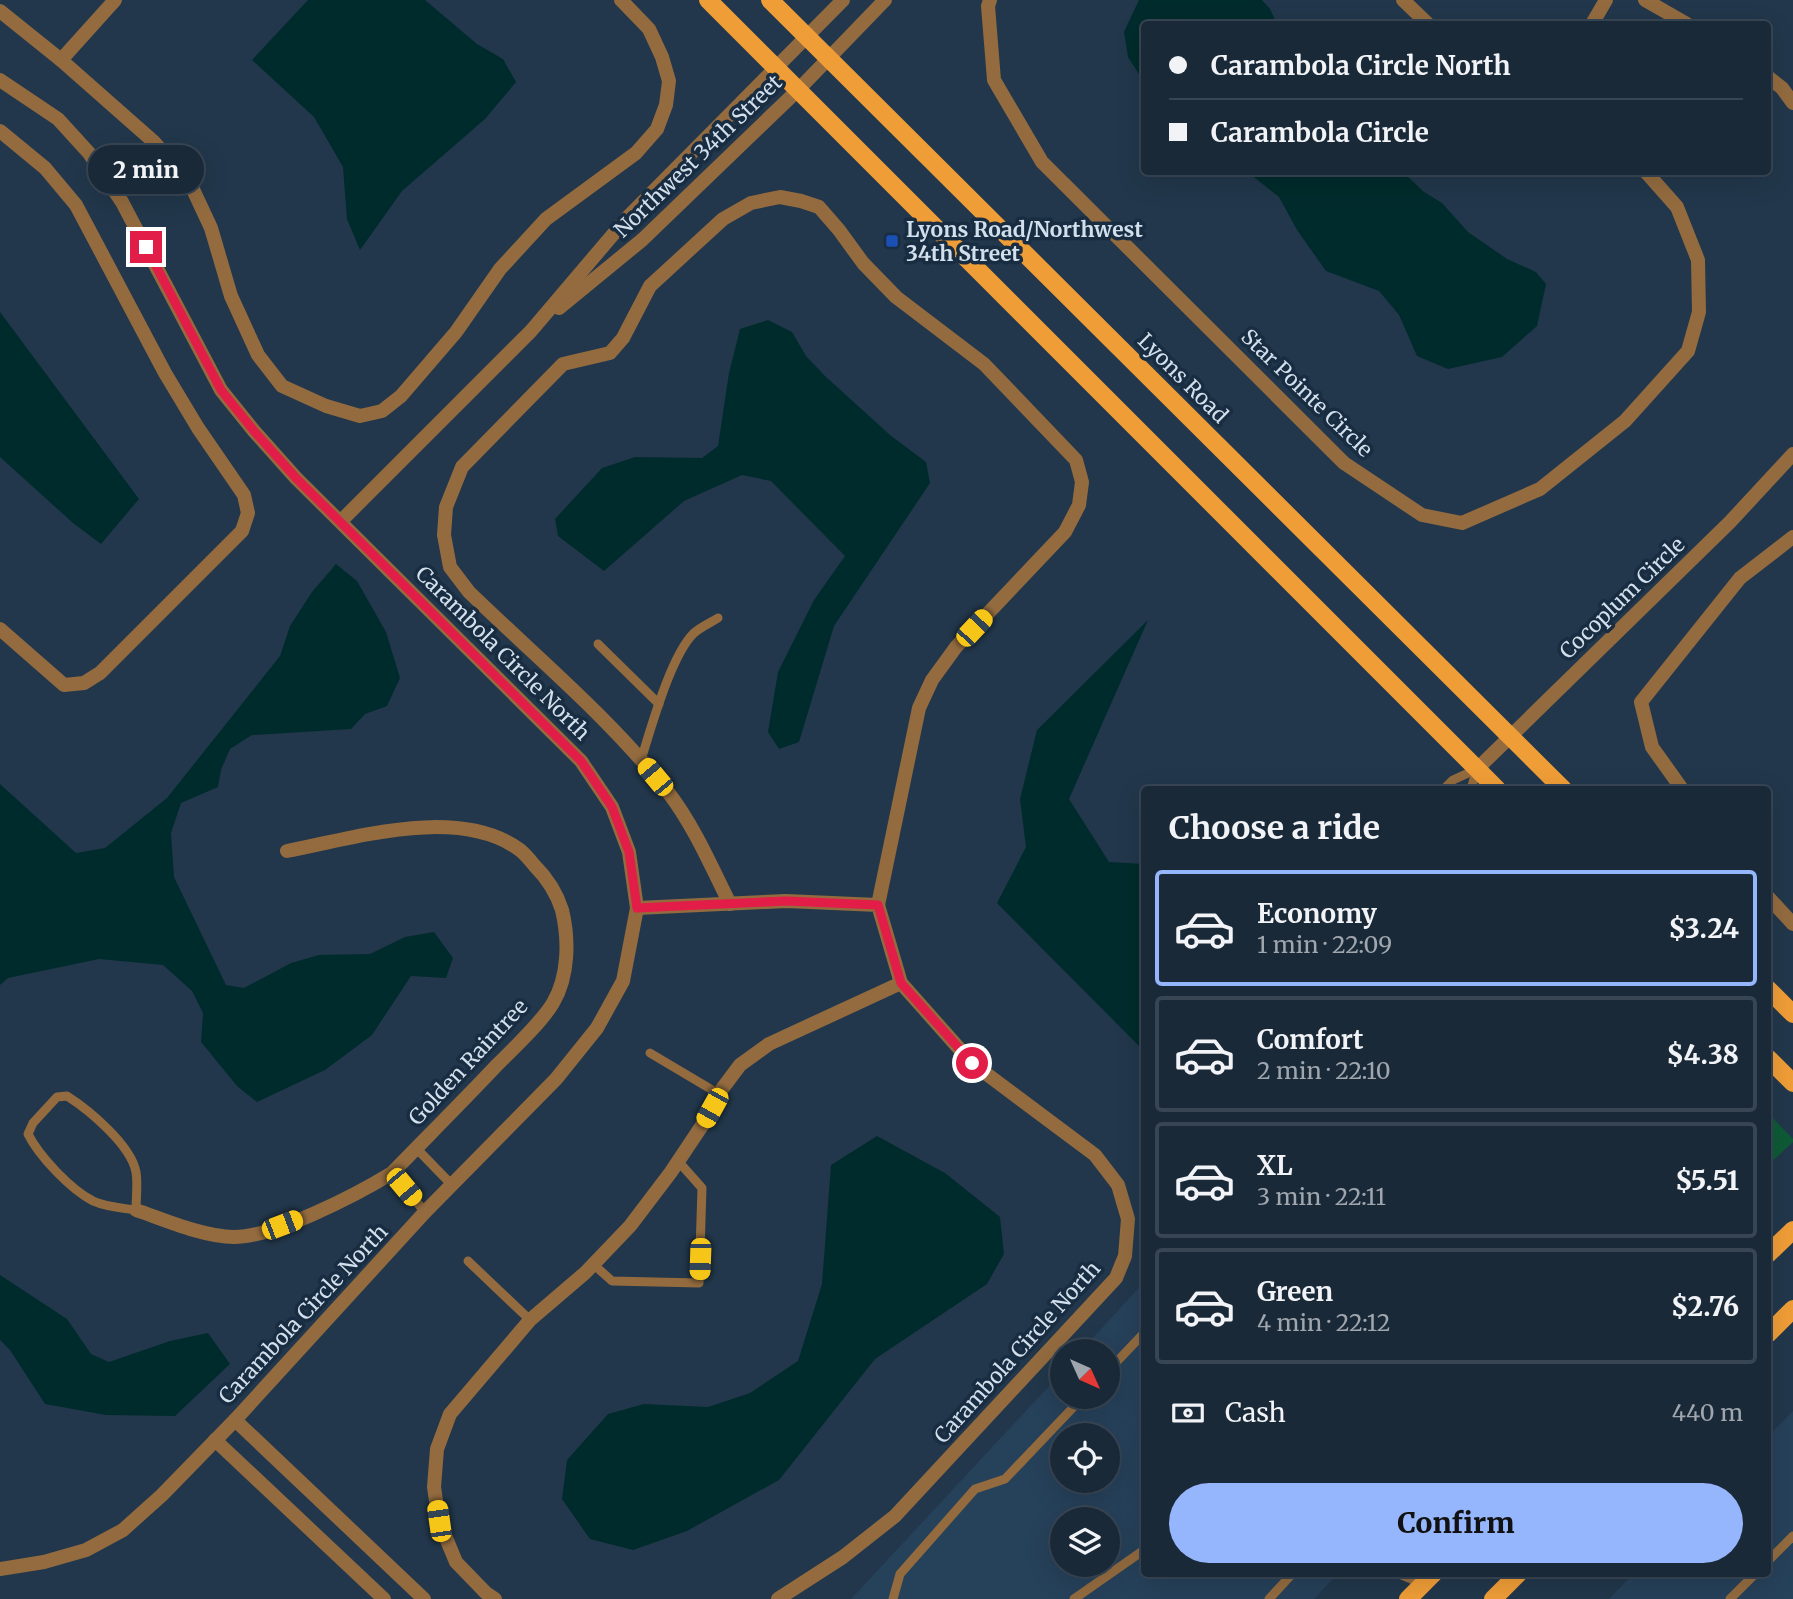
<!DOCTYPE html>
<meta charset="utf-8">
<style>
body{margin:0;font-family:Merriweather,serif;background:#233140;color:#f1f3f6;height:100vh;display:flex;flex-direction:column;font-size:26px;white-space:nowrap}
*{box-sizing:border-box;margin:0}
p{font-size:23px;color:#9fa6ae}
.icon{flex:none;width:38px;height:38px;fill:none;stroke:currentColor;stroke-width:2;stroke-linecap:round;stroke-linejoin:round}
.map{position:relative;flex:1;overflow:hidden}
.panel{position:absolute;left:1141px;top:786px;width:630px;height:791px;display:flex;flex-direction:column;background:#1a2938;border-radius:7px;box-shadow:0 7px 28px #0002,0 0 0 2px #384553}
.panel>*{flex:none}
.hud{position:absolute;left:1141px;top:21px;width:630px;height:154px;border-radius:7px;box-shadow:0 7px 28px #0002,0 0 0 2px #384553;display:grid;align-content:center;height:154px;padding:0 28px;background:#1a2938}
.needle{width:46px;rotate:135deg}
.fabs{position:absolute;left:1050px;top:1339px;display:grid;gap:14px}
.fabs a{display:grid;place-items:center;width:70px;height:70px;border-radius:50%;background:#1a2938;box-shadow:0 7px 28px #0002,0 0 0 2px #384553;font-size:35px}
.end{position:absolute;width:32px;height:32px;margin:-16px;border:9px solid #e11d48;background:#fff;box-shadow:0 0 0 4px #fff}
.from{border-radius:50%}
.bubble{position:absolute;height:49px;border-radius:24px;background:#1a2938;box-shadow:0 7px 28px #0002,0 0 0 2px #384553;font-size:23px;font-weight:800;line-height:49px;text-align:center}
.car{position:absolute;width:21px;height:42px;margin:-21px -10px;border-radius:9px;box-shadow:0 0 5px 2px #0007;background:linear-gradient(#f5c518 24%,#345 0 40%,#f5c518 0 76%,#345 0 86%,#f5c518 0)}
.hud b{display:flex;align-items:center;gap:24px;height:66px;font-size:26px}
.hud b+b{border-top:2px solid #384553}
.hud i{width:18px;height:18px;background:#f1f3f6}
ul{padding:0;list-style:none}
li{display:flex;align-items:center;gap:21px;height:116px;margin:0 14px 10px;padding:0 14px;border:4px solid #384553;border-radius:7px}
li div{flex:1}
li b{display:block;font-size:26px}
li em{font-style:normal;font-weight:800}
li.active{border-color:#95b6fd}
li>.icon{width:63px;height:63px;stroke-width:1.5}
h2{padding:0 28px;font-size:32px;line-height:84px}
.pay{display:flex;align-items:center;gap:18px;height:77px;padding:0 28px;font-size:26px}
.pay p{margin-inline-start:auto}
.primary-button{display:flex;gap:14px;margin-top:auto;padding:14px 28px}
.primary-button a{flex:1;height:80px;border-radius:42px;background:#95b6fd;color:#111;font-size:28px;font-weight:800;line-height:80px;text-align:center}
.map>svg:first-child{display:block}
</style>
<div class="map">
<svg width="1793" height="1599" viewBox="0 0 1793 1599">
<rect width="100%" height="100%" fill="#22374b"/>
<g fill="#26415a" fill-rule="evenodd">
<path d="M1144 1282V1573H1338L1314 1599H851L1062 1372V1396H1108V1351H1081ZM1062 1435H1108V1480H1062ZM1062 1519H1108V1564H1062Z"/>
<path d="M1793 1411V1599H1609L1634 1573H1768V1437Z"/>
</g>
<path fill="#0e5a37" d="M1768 1113 1793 1139V1142L1768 1165Z"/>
<g fill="#002b2c">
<path d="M308 0H425L477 44 503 59 516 82 485 119 402 191 360 250 347 219 343 167 314 117 252 60Z"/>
<path d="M1139 0H1262L1270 9 1277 24H1144V82L1128 57 1124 32Z"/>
<path d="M1233 172H1403L1424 192 1442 203 1468 232 1507 259 1536 272 1546 284 1537 326 1502 357 1448 369 1417 356 1399 315 1379 291 1326 271 1297 230 1279 197 1250 174H1235Z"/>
<path d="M0 312 139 499 101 544 73 523 0 457Z"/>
<path d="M768 320 792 332 806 356 825 376 890 435 926 462 930 483 834 626 799 742 779 749 768 732 778 672 814 600 845 556 771 481 742 475 684 501 604 571 558 536 555 519 602 468 635 457 702 458 718 446 729 373 740 329Z"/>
<path d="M336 564 357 581 386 632 400 678 387 706 365 714 351 729 252 735 230 749 221 770 218 787 181 803 171 833 174 877 226 985 244 988 291 963 319 955 370 954 405 937 434 932 453 958 446 978 411 976 372 1035 325 1070 257 1102 237 1086 201 1042 203 1013 192 991 163 965 99 959 8 978 0 985V784L76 853 105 848 167 798 280 656 290 626 312 592Z"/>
<path d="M1148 620 1069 799 1109 862 1144 864V1051L997 903 1026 847 1020 799 1037 730Z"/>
<path d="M877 1136 945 1173 1000 1217 1004 1254 987 1284 875 1359 779 1480 687 1531 633 1550 590 1539 562 1499 567 1460 608 1414 644 1404 708 1407 750 1393 798 1361 822 1284 831 1165Z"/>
<path d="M0 1275 67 1319 91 1354 109 1362 170 1341 208 1333 230 1364 175 1416 106 1415 45 1404 10 1350 0 1340Z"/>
</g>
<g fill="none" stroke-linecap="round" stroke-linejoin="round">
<g stroke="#936b3f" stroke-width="9">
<path d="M598 644 659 704"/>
<path d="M641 760C651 728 671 655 694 633 701 627 710 623 718 618"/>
<path d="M1444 789 1453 780 1477 769 1471 789"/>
<path d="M650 1053 719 1094"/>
<path d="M67 1096C89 1110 131 1145 136 1172 138 1184 136 1198 136 1210 121 1208 106 1207 93 1201 70 1189 39 1156 28 1134L33 1123 57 1097Z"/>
<path d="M416 1148 452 1185"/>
<path d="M392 1173 425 1212"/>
<path d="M468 1261 530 1320"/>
<path d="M593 1264 612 1281 699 1283 702 1188 678 1161"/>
<path d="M1108 1371 1144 1333"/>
<path d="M1768 1561 1793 1536"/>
<path d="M1397 1573 1423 1584 1415 1573"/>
<path d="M893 1599 900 1574 975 1489 1005 1479 1084 1396"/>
<path d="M1074 1599 1144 1550"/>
<path d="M1269 1599 1293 1573"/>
<path d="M1730 1599 1756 1573"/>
</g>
<g stroke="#936b3f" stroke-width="14">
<path d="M990 0 988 6 994 80 1042 162 1344 463 1422 515 1462 523 1540 489 1625 421 1688 351 1699 312 1698 260 1677 207 1646 172"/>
<path d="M1403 0 1428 24"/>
<path d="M1645 0 1687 24"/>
<path d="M0 11 61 60 154 142 190 183 211 228 231 296 258 355 282 386 326 406 360 416 382 411 401 396 456 332 500 269 546 219 636 153 657 129 666 105 669 81 662 57 649 29 621 0"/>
<path d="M1592 24 1606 0"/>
<path d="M61 60 115 0"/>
<path d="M1768 77 1782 88 1793 103"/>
<path d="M0 80 58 119 89 153 122 202 221 390 254 431 296 478 581 761 612 807 629 852 637 908 623 981 597 1028 556 1079 425 1212 235 1420 162 1495 123 1530 86 1550 44 1562 0 1569"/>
<path d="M0 131 45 168 76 205 165 373 198 428 244 495 248 513 242 531 100 673 84 683 64 685 0 629"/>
<path d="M559 308 642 240 799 89 885 0"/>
<path d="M341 521 531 331 627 218 843 0"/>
<path d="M1477 769 1730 522 1793 454"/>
<path d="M1682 789 1652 747 1641 702 1740 578 1793 537"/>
<path d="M1768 897 1793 924"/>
<path d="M730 904C711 866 694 826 668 792 610 718 536 657 469 592L450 567 444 535 446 507 462 467 563 364 610 353 623 338 650 286 723 219 751 203 780 197 801 201 819 207 839 230 863 263 896 297 984 364 1076 460 1082 482 1079 505 1065 532 956 647 932 680 919 708 878 905"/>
<path d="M637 908 786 901 878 905 901 983 972 1063 1095 1155 1118 1185 1128 1219 1125 1256 1116 1278 895 1516 843 1557 778 1599"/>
<path d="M136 1210C165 1220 204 1237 234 1237 275 1237 356 1195 392 1173 427 1137 462 1102 496 1066 513 1049 541 1023 553 1003 569 976 569 939 562 910 557 894 546 877 534 865 530 860 525 854 520 850 459 805 354 838 287 851"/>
<path d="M235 1420 424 1599"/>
<path d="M215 1440 384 1599"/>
<path d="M495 1599 486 1593 456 1562 439 1521 434 1487 437 1449 450 1414 530 1320 585 1273 630 1226 671 1172 705 1121 722 1089 740 1065 769 1044 901 983"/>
</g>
<g stroke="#ef9d37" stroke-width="18">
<path d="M708 0 1497 789"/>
<path d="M770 0 1563 789"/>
<path d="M1768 989 1793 1014"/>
<path d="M1768 1058 1793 1083"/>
<path d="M1768 1254 1793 1230"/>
<path d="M1768 1334 1793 1309"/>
<path d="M1408 1599 1434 1573"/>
<path d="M1493 1599 1519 1573"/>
</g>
</g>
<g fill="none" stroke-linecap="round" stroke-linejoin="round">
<path stroke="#e11d48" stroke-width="9" d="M146 247 221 390 254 431 296 478 581 761 612 807 629 852 637 908 786 901 878 905 901 983 972 1063"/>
</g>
<rect fill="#1a4fb4" stroke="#182d41" stroke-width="2.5" x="885" y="234" width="14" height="14" rx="3.5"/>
<g text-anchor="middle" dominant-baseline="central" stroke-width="7" stroke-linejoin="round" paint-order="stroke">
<g font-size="21" fill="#d2dfec" stroke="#182d41">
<text transform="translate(698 156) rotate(-44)">Northwest 34th Street</text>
<text transform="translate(1183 378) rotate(45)">Lyons Road</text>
<text transform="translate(1307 393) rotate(44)">Star Pointe Circle</text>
<text transform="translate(1622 598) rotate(-44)">Cocoplum Circle</text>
<text transform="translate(503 653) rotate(45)">Carambola Circle North</text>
<text transform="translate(468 1062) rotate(-47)">Golden Raintree</text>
<text transform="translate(303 1314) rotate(-47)">Carambola Circle North</text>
<text transform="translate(1017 1352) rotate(-48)">Carambola Circle North</text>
</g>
<g font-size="21" font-weight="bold" fill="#d2dfec" stroke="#182d41" text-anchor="start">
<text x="906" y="229">Lyons Road/Northwest<tspan x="906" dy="24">34th Street</tspan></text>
</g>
</g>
</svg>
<div class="fabs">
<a><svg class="needle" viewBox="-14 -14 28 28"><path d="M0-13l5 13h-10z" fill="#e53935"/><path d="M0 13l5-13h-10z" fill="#9fa6ae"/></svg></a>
<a><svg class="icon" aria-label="locate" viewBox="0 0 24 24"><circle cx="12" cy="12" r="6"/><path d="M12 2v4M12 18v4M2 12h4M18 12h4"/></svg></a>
<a><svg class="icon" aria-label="layers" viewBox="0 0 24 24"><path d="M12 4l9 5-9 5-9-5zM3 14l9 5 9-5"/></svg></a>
</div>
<i class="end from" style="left:972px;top:1063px"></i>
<i class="end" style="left:146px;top:247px"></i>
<div class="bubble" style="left:88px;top:145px;width:116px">2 min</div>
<i class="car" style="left:974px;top:628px;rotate:43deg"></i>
<i class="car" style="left:655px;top:777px;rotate:320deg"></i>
<i class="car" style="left:712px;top:1108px;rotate:209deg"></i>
<i class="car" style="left:404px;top:1187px;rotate:140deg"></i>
<i class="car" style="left:282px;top:1225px;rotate:69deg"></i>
<i class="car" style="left:700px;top:1259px;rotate:182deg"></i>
<i class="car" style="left:439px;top:1521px;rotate:352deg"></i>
<div class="hud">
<b><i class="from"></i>Carambola Circle North</b>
<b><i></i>Carambola Circle</b>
</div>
<section class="panel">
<h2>Choose a ride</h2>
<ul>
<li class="active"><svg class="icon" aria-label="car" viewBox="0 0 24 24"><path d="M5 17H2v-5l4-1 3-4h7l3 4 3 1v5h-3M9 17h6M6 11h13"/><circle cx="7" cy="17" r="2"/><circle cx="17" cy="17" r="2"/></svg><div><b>Economy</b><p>1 min · 22:09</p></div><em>$3.24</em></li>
<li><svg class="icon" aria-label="car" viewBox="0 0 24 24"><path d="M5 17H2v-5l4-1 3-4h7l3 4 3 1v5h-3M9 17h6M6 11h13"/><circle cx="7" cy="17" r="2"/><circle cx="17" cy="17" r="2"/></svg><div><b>Comfort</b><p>2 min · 22:10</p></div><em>$4.38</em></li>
<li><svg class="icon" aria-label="car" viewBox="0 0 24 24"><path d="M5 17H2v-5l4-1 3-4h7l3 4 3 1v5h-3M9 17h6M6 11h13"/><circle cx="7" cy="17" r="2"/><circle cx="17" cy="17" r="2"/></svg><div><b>XL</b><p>3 min · 22:11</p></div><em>$5.51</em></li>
<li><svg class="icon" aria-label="car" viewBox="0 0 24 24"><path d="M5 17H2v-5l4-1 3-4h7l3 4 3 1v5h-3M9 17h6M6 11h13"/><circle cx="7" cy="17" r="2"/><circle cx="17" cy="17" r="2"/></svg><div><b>Green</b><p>4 min · 22:12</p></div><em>$2.76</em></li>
</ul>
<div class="pay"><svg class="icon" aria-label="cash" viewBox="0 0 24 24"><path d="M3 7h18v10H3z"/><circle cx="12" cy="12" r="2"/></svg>Cash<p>440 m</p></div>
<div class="primary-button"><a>Confirm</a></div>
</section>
</div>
